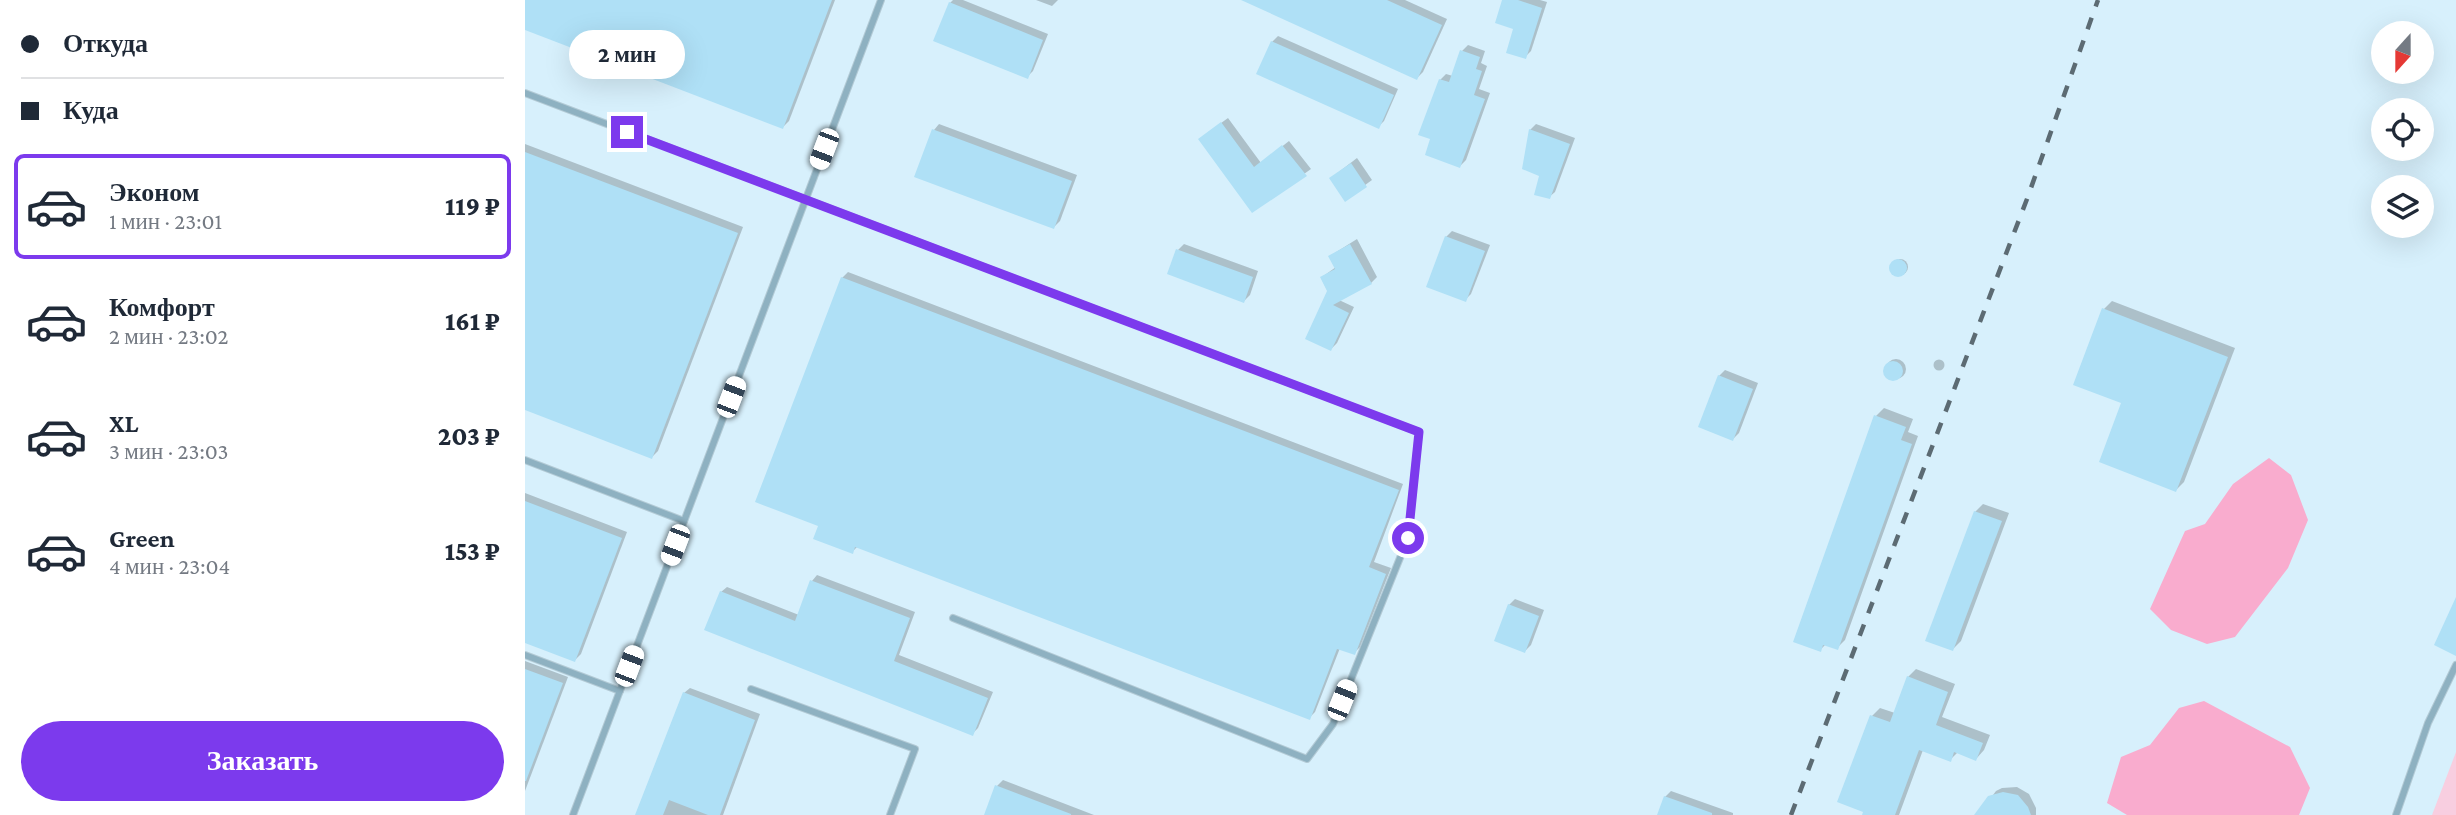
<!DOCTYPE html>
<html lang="ru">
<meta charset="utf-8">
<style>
body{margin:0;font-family:"Crimson Pro",serif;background:#f2f2f3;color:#1f2937;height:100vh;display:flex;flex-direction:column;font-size:26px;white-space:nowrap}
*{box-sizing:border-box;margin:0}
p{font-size:23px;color:#747a83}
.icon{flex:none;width:38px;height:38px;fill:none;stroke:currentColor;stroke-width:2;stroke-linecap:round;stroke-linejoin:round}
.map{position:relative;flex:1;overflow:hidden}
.drawer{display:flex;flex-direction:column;background:#fff;width:525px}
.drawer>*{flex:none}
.banner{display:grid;align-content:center;height:154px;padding:0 21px;background:#fff}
.needle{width:46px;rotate:201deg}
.fabs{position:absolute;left:1846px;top:21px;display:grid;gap:14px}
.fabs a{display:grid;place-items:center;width:63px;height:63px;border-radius:50%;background:#fff;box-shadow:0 7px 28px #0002;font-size:35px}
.end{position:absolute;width:32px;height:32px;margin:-16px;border:9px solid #7c3aed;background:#fff;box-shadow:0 0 0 4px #fff}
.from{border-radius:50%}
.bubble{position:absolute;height:49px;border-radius:24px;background:#fff;box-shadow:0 7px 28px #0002;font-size:23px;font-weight:800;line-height:49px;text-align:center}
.car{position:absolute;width:21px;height:42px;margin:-21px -10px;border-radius:9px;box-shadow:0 0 5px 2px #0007;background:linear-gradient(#fff 24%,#345 0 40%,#fff 0 76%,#345 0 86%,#fff 0)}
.banner b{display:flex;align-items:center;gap:24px;height:66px;font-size:26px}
.banner b+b{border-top:2px solid #e0e1e3}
.banner i{width:18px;height:18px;background:#1f2937}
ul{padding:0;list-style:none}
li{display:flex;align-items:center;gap:21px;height:105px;margin:0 14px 10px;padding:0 7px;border:4px solid transparent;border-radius:10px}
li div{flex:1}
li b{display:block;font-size:26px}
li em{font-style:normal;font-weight:800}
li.on{border-color:#7c3aed}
li>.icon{width:63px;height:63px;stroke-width:1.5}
.primary-button{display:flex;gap:14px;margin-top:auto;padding:14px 21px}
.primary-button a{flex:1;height:80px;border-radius:42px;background:#7c3aed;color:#fff;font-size:28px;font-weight:800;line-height:80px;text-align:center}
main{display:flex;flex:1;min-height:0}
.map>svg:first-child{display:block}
</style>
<main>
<section class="drawer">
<div class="banner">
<b><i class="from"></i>Откуда</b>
<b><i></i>Куда</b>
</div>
<ul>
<li class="on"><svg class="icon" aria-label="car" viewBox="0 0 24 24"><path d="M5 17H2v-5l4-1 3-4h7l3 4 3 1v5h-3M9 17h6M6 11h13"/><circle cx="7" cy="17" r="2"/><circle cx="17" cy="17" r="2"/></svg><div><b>Эконом</b><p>1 мин · 23:01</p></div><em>119 ₽</em></li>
<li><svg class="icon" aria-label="car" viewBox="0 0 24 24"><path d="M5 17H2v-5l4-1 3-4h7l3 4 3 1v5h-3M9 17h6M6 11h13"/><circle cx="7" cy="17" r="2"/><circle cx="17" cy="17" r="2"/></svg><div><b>Комфорт</b><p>2 мин · 23:02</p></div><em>161 ₽</em></li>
<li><svg class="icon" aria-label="car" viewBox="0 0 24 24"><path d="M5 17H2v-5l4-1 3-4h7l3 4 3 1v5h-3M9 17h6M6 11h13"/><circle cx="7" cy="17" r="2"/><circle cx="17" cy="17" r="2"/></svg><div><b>XL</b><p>3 мин · 23:03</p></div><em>203 ₽</em></li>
<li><svg class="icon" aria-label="car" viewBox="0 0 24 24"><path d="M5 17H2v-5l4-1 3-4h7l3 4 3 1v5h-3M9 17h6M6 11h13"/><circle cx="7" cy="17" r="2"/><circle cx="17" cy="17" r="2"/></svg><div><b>Green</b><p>4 мин · 23:04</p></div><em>153 ₽</em></li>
</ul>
<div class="primary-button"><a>Заказать</a></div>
</section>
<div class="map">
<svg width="1931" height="815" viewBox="0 0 1931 815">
<rect width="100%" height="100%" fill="#d7f0fc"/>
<path fill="#f8cee0" d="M1931 752V815H1907Z"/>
<g fill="#f9acce">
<path d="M1744 458 1766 475 1783 520 1763 568 1710 637 1682 644 1646 630 1625 609 1660 531 1680 524 1708 484Z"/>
<path d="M1679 701 1765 747 1785 788 1774 815H1602L1582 803 1596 757 1625 745 1654 708Z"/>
</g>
<g fill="#0003">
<path d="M0 0H310L264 121 258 127 0 29Z"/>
<path d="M428 0H438L523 34 508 71 502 77 425 3Z"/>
<path d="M511 0H533L527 6Z"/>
<path d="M720 0H880L922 19 898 72 892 78Z"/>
<path d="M979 0H1015L1022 2 1006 51 1000 57Z"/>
<path d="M753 36 873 89 859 121 853 127 747 42Z"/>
<path d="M943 45 960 51 956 63 962 66 954 89 965 93 941 160 935 166 908 138 915 80 921 74 928 76 937 51Z"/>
<path d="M703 118 736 163 764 141 786 169 727 211 681 134Z"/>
<path d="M414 124 552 175 535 221 529 227 409 130Z"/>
<path d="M1011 124 1050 138 1030 192 1024 197 1005 130Z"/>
<path d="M0 144 218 227 133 451 127 457 0 408Z"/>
<path d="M832 158 847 180 821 199 806 178Z"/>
<path d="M927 231 965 245 946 294 940 300 921 237Z"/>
<path d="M832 239 852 277 846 283 814 300 829 307 812 343 806 349 804 291 797 277 811 267 805 256Z"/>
<path d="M659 244 733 271 725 295 719 301 653 250Z"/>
<circle cx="1375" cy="267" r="8"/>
<path d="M323 272 878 484 849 562 866 568 835 647 829 653 815 648 790 712 784 718 333 546 327 552 295 525 317 278Z"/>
<path d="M1587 301 1710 348 1659 482 1651 490 1599 402 1579 309Z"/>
<circle cx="1371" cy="369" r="10"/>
<circle cx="1414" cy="365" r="5.5"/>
<path d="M1200 370 1233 383 1214 433 1208 439 1194 376Z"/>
<path d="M1359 408 1388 419 1383 432 1393 436 1320 640 1312 648 1301 644 1295 650 1351 416Z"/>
<path d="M0 493 102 532 56 654 50 660 0 641Z"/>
<path d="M1458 504 1484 513 1436 641 1428 649 1450 512Z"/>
<path d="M292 575 390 612 374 655 468 692 453 728 447 734 196 592 202 587 274 615 287 581Z"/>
<path d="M990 599 1019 610 1006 645 1000 651 984 605Z"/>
<path d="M0 661 43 677 0 791Z"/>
<path d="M1391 669 1430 684 1417 717 1465 735 1459 750 1451 759 1433 752 1425 760 1398 750 1374 815H1339L1347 716 1355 708 1370 713 1383 677Z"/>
<path d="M165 688 235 714 198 815H112L159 693Z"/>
<path d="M478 780 569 815H460L472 786Z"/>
<path d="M1492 787 1504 794 1511 808V815H1453L1471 791 1477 788Z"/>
<path d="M1146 791 1208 813V815H1134L1140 797Z"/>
</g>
<g fill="#afe0f6">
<path d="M0 0H307L258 129 0 30Z"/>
<path d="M716 0H862L917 25 892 80Z"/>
<path d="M977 0H993L1017 8 1001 59 981 53 988 29 970 23Z"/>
<path d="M424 2 518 40 503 79 408 41Z"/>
<path d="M746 41 869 95 854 129 731 74Z"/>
<path d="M935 50 955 57 951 69 957 71 949 95 960 99 935 168 900 155 905 139 893 135 914 79 924 82Z"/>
<path d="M696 122 729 167 757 145 782 176 727 213 673 139Z"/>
<path d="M407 129 547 181 529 229 389 177Z"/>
<path d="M1004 129 1045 144 1025 199 1009 195 1014 176 997 169Z"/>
<path d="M0 152 213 233 127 459 0 410Z"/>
<path d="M826 163 842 187 820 202 804 178Z"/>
<path d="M920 236 960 251 941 302 901 287Z"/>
<path d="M825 244 847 284 808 305 824 313 806 351 780 339 802 291 795 277 810 269 803 256Z"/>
<path d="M651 249 728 277 719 303 642 274Z"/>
<circle cx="1373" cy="268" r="9"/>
<path d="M316 277 874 490 844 567 861 574 838 634 830 655 812 649 785 720 330 547 328 554 288 539 293 526 230 502Z"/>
<path d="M1577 308 1703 357 1651 492 1574 462 1596 403 1548 385Z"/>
<circle cx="1368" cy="371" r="10"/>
<path d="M1193 375 1228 389 1208 441 1173 427Z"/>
<path d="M1349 415 1381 427 1376 440 1387 444 1313 650 1298 645 1296 652 1268 642Z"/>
<path d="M0 501 97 538 50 662 0 643Z"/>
<path d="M1449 511 1477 521 1428 651 1400 641Z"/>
<path d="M285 580 385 618 369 661 463 698 448 736 179 630 195 591 270 621Z"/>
<path d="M1931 597V656L1909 645Z"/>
<path d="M983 604 1014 616 1000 653 969 641Z"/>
<path d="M0 669 38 683 1 781H0Z"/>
<path d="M1382 676 1423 692 1411 725 1458 743 1451 761 1429 752 1426 762 1394 750 1370 815H1337L1338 812 1312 802 1345 715 1365 722Z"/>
<path d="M158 692 230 720 195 815H183L144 800 138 815H110Z"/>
<path d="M470 785 546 814V815H459Z"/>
<path d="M1478 792 1493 795 1503 807 1506 815H1449L1463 796Z"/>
<path d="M1139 796 1187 813V815H1132Z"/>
</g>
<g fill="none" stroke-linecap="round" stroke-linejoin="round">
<g stroke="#b3cad5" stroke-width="8">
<g id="lane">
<path d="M0 93 894 432 883 538 808 724 782 759 428 618"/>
<path d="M0 460 159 521"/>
<path d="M0 655 95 691"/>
<path d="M226 689 390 749 365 815"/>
<path d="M48 815 356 0"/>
<path d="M1871 815 1903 723 1931 665"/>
</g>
</g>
<use href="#lane" stroke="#8eb1c1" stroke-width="6"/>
<path stroke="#5c6b73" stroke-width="4.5" stroke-dasharray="12 12" stroke-linecap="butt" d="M1266 815 1502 199 1573 0"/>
</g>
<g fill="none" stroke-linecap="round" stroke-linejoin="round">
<path stroke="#7c3aed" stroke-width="9" d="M102 132 894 432 883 538"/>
</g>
</svg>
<div class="fabs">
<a><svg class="needle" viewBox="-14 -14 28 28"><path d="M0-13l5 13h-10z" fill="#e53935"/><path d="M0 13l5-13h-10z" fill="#747a83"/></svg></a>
<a><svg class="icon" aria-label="locate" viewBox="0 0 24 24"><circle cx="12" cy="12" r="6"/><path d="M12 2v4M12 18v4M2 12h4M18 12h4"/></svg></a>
<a><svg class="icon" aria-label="layers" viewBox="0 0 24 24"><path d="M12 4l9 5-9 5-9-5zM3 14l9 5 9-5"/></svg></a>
</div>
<i class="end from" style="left:883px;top:538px"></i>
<i class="end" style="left:102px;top:132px"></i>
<div class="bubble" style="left:44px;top:30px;width:116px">2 мин</div>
<i class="car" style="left:299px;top:149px;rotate:201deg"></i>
<i class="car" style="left:206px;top:397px;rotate:21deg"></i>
<i class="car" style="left:150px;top:545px;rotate:201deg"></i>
<i class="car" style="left:104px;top:666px;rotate:21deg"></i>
<i class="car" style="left:817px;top:700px;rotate:22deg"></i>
</div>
</main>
